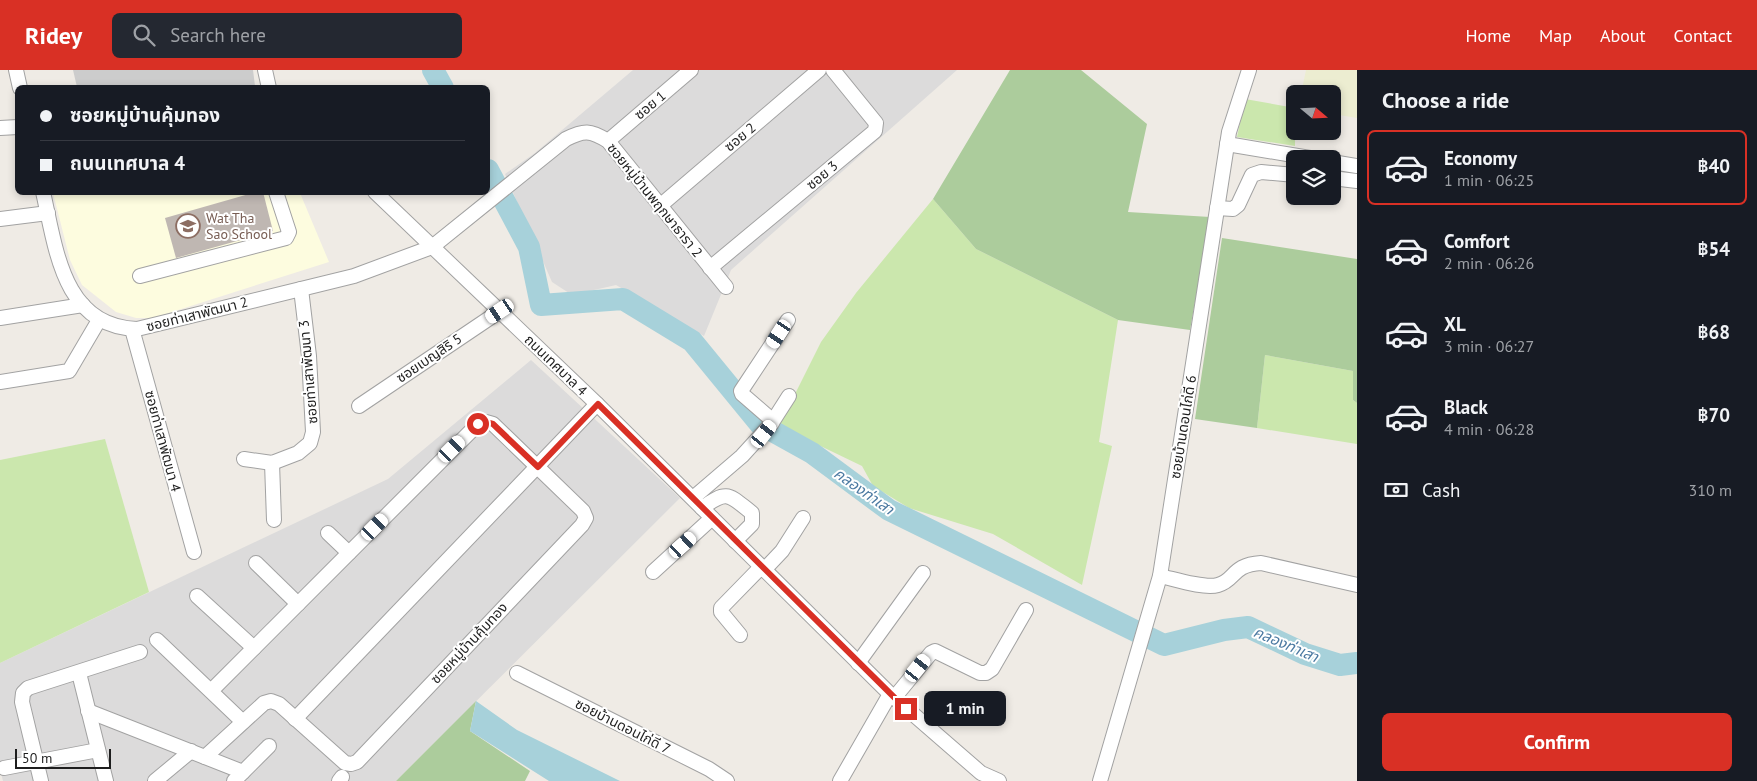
<!DOCTYPE html>
<meta charset="utf-8">
<style>
body{margin:0;font-family:"PT Sans","Noto Sans Thai",sans-serif;background:#242831;color:#f1f3f6;height:100vh;display:flex;flex-direction:column;font-size:19px;white-space:nowrap}
*{box-sizing:border-box;margin:0}
p{font-size:16px;color:#9ea1a6}
.icon{flex:none;width:28px;height:28px;fill:none;stroke:currentColor;stroke-width:2;stroke-linecap:round;stroke-linejoin:round}
.map{position:relative;flex:1;overflow:hidden}
.drawer{display:flex;flex-direction:column;background:#171b24;width:400px}
.drawer>*{flex:none}
.hud{position:absolute;left:15px;top:15px;width:475px;height:110px;border-radius:8px;box-shadow:0 2px 8px #0003;display:grid;align-content:center;height:110px;padding:0 25px;background:#171b24}
.needle{width:32px;rotate:109deg}
.tools{position:absolute;left:1286px;top:15px;display:grid;gap:10px}
.tools a{display:grid;place-items:center;width:55px;height:55px;border-radius:8px;background:#171b24;box-shadow:0 2px 8px #0003;font-size:25px}
.scale{position:absolute;left:15px;bottom:12px;width:96px;box-sizing:border-box;padding-left:5px;border:2px solid #1e1e1e;border-top:0;font-size:14px;line-height:18px;white-space:nowrap;color:#1e1e1e;-webkit-text-stroke:4px #fff;paint-order:stroke}
.end{position:absolute;width:22px;height:22px;margin:-11px;border:6px solid #d93025;background:#fff;box-shadow:0 0 0 2px #fff}
.from{border-radius:50%}
.bubble{position:absolute;height:35px;border-radius:8px;background:#171b24;box-shadow:0 2px 8px #0003;font-size:16px;font-weight:600;line-height:35px;text-align:center}
.car{position:absolute;width:15px;height:30px;margin:-15px -8px;border-radius:6px;box-shadow:0 0 4px 1px #0007;background:linear-gradient(#fff 24%,#345 0 40%,#fff 0 76%,#345 0 86%,#fff 0)}
.hud b{display:flex;align-items:center;gap:18px;height:48px;font-size:19px}
.hud b+b{border-top:1px solid #363941}
.hud i{width:12px;height:12px;background:#f1f3f6}
ul{padding:0;list-style:none}
li{display:flex;align-items:center;gap:15px;height:75px;margin:0 10px 8px;padding:0 15px;border:2px solid transparent;border-radius:8px}
li div{flex:1}
li b{display:block;font-size:19px}
li em{font-style:normal;font-weight:600}
li.current{border-color:#d93025}
li>.icon{width:45px;height:45px;stroke-width:1.5}
h2{padding:0 25px;font-size:22px;line-height:60px}
.pay{display:flex;align-items:center;gap:12px;height:55px;padding:0 25px;font-size:19px}
.pay p{margin-inline-start:auto}
.button{display:flex;gap:10px;margin-top:auto;padding:10px 25px}
.button a{flex:1;height:58px;border-radius:8px;background:#d93025;color:#fff;font-size:20px;font-weight:600;line-height:58px;text-align:center}
header{display:flex;align-items:center;gap:30px;box-sizing:border-box;height:70px;padding:0 25px;background:#d93025;color:#fff}
header strong{font-size:24px}
nav{display:flex;gap:28px;margin-inline-start:auto;font-size:18px}
.search{width:350px;height:45px;background:#242831;display:flex;align-items:center;gap:12px;box-sizing:border-box;padding:0 18px;border-radius:8px;color:#9ea1a6;font-size:19px}
main{display:flex;flex:1;min-height:0}
.map>svg:first-child{display:block}
</style>
<header>
<strong>Ridey</strong>
<div class="search"><svg class="icon" aria-label="search" viewBox="0 0 24 24"><circle cx="10" cy="10" r="6"/><path d="M15 15l6 6"/></svg>Search here</div>
<nav><a>Home</a><a>Map</a><a>About</a><a>Contact</a></nav>
</header>
<main>
<div class="map">
<svg width="1357" height="711" viewBox="0 0 1357 711">
<rect width="100%" height="100%" fill="#efebe5"/>
<g fill="#dcdbdb">
<path d="M633 0H957L731 200 704 266 616 215 572 225 552 212 505 104 535 83Z"/>
<path d="M531 290 680 428 396 711H3L0 699V593L388 409Z"/>
</g>
<path fill="#fdfcdf" d="M53 123H300L329 192 153 248H136L116 242 82 215 70 190Z"/>
<path fill="#ccc" d="M73 0H253L255 16 247 18 77 17Z"/>
<path fill="#ecedd1" d="M1306 0H1357V48L1333 44 1332 24H1301Z"/>
<g fill="#cbe7ad">
<path d="M1245 29 1295 38V76L1237 67Z"/>
<path d="M933 129 976 179 1118 250 1099 372 1112 376 1082 515 993 464 909 438 873 416 862 396 779 356 821 272 856 223Z"/>
<path d="M1265 285 1353 301V330L1357 333V374L1257 358Z"/>
<path d="M105 369 149 522 0 593V390Z"/>
</g>
<g fill="#accc9c">
<path d="M1010 0H1081L1147 54 1128 142 1210 147 1190 260 1118 250 976 179 933 129Z"/>
<path d="M1222 168 1357 189V333L1353 330V301L1265 285 1257 358 1195 349Z"/>
<path d="M476 631 470 661 530 701 525 711H396Z"/>
</g>
<path fill="#a7d1da" d="M476 631 517 660 620 711H549L470 661Z"/>
<g fill="none" stroke-linecap="round" stroke-linejoin="round">
<g stroke="#a7d1da" stroke-width="22">
<path d="M433 0 443 18"/>
<path d="M488 100 529 177 541 235 623 229 692 271 760 354 812 383 889 440 1164 575 1224 560 1248 557 1305 584 1340 595 1357 593"/>
</g>
</g>
<path fill="#bfb7b2" d="M256 122H263L273 161 176 188 165 148Z"/>
<g fill="none" stroke-linecap="round" stroke-linejoin="round">
<g stroke="#a2a2a2" stroke-width="16">
<g id="minor">
<path d="M16 0 20 18"/>
<path d="M265 0 269 18"/>
<path d="M0 58 18 57"/>
<path d="M608 71 691 0"/>
<path d="M1227 74 1316 89"/>
<path d="M1332 92 1357 96"/>
<path d="M1332 108 1357 111"/>
<path d="M43 122C56 179 63 257 137 259L354 206 432 177 566 69C584 60 590 60 608 71L726 217"/>
<path d="M375 122 597 334 890 624 981 703 999 711"/>
<path d="M661 135 819 0"/>
<path d="M1217 138 1233 139 1238 135 1252 105 1261 102 1295 105"/>
<path d="M0 149 48 143"/>
<path d="M710 198 875 61 876 53 833 0"/>
<path d="M140 206 286 168 289 162 276 122"/>
<path d="M0 248 83 235"/>
<path d="M132 259 194 482"/>
<path d="M0 312 69 301 99 250"/>
<path d="M359 336 500 241"/>
<path d="M773 351 789 326"/>
<path d="M244 389 272 393 298 383 310 373 313 362 309 286 301 219"/>
<path d="M272 393 274 450"/>
<path d="M693 428 742 386 772 353V350L742 324 741 321 788 250"/>
<path d="M702 438C728 419 729 425 752 443V454L735 471"/>
<path d="M328 463 349 483"/>
<path d="M256 493 298 534"/>
<path d="M764 500 782 481 803 448"/>
<path d="M653 502 712 448"/>
<path d="M1160 506C1174 509 1204 519 1218 515 1236 510 1231 495 1261 493L1357 515"/>
<path d="M197 526 254 578"/>
<path d="M740 565 721 542V538L761 497"/>
<path d="M157 570 243 652"/>
<path d="M858 593 923 503"/>
<path d="M79 603 106 711"/>
<path d="M517 603 709 699 727 711"/>
<path d="M894 628 931 583 935 581 980 603H986L992 599 1026 540"/>
<path d="M88 641 243 702"/>
<path d="M295 649 597 334"/>
<path d="M205 687 264 633 271 631 279 634 345 693 351 694 357 692 582 455 586 448 583 441 493 354 486 352 478 354 212 620"/>
<path d="M4 698 98 680"/>
<path d="M41 711 22 632 23 623 28 618 140 582"/>
<path d="M155 711 191 681"/>
<path d="M234 711 269 676"/>
<path d="M339 711 342 707"/>
<path d="M840 711 890 624"/>
<path d="M1100 711 1160 506 1229 62 1249 0"/>
</g>
</g>
<use href="#minor" stroke="#fff" stroke-width="14"/>
</g>
<g fill="none" stroke-linecap="round" stroke-linejoin="round">
<path stroke="#d93025" stroke-width="6" d="M478 354 486 352 493 354 538 397 598 334 906 639"/>
</g>
<defs>
<g id="school-ring" transform="scale(1.25)"><circle r="9.5" fill="#fff" stroke="#8d6e63" stroke-width="1.5"/><path d="M0-5L7-2L0 1L-7-2ZM-4 1L0 2.5L4 1V4Q0 6-4 4Z" fill="#8d6e63"/></g>
</defs>
<g fill-rule="evenodd">
<use href="#school-ring" x="188" y="156"/>
</g>
<g text-anchor="middle" dominant-baseline="central" stroke-width="4" stroke-linejoin="round" paint-order="stroke">
<g font-size="14" fill="#1e1e1e" stroke="#fff">
<text transform="translate(650 35) rotate(-40)">ซอย 1</text>
<text transform="translate(740 67) rotate(-40)">ซอย 2</text>
<text transform="translate(822 105) rotate(-40)">ซอย 3</text>
<text transform="translate(655 130) rotate(51)">ซอยหมู่บ้านพฤกษาธารา 2</text>
<text transform="translate(197 244) rotate(-14)">ซอยท่าเสาพัฒนา 2</text>
<text transform="translate(429 288) rotate(-34)">ซอยเบญสิริ 5</text>
<text transform="translate(556 295) rotate(44)">ถนนเทศบาล 4</text>
<text transform="translate(308 302) rotate(-95)">ซอยท่าเสาพัฒนา 3</text>
<text transform="translate(1183 357) rotate(-81)">ซอยบ้านดอนไก่ดี 6</text>
<text transform="translate(163 371) rotate(75)">ซอยท่าเสาพัฒนา 4</text>
<text transform="translate(469 573) rotate(-47)">ซอยหมู่บ้านคุ้มทอง</text>
<text transform="translate(623 656) rotate(27)">ซอยบ้านดอนไก่ดี 7</text>
</g>
<g font-size="14" fill="#785e54" stroke="#fff" text-anchor="start">
<text x="206" y="148">Wat Tha<tspan x="206" dy="16">Sao School</tspan></text>
</g>
<g font-size="15" font-style="italic" fill="#4c7aa2" stroke="#fff">
<text transform="translate(864 421) rotate(35)">คลองท่าเสา</text>
<text transform="translate(1286 574) rotate(23)">คลองท่าเสา</text>
</g>
</g>
</svg>
<div class="tools">
<a><svg class="needle" viewBox="-14 -14 28 28"><path d="M0-13l5 13h-10z" fill="#e53935"/><path d="M0 13l5-13h-10z" fill="#9ea1a6"/></svg></a>
<a><svg class="icon" aria-label="layers" viewBox="0 0 24 24"><path d="M12 4l9 5-9 5-9-5zM3 14l9 5 9-5"/></svg></a>
</div>
<div class="scale">50 m</div>
<i class="end from" style="left:478px;top:354px"></i>
<i class="end" style="left:906px;top:639px"></i>
<div class="bubble" style="left:924px;top:621px;width:82px">1 min</div>
<i class="car" style="left:500px;top:241px;rotate:236deg"></i>
<i class="car" style="left:779px;top:264px;rotate:213deg"></i>
<i class="car" style="left:764px;top:364px;rotate:39deg"></i>
<i class="car" style="left:452px;top:379px;rotate:45deg"></i>
<i class="car" style="left:375px;top:457px;rotate:45deg"></i>
<i class="car" style="left:683px;top:475px;rotate:48deg"></i>
<i class="car" style="left:918px;top:598px;rotate:39deg"></i>
<div class="hud">
<b><i class="from"></i>ซอยหมู่บ้านคุ้มทอง</b>
<b><i></i>ถนนเทศบาล 4</b>
</div>
</div>
<section class="drawer">
<h2>Choose a ride</h2>
<ul>
<li class="current"><svg class="icon" aria-label="car" viewBox="0 0 24 24"><path d="M5 17H2v-5l4-1 3-4h7l3 4 3 1v5h-3M9 17h6M6 11h13"/><circle cx="7" cy="17" r="2"/><circle cx="17" cy="17" r="2"/></svg><div><b>Economy</b><p>1 min · 06:25</p></div><em>฿40</em></li>
<li><svg class="icon" aria-label="car" viewBox="0 0 24 24"><path d="M5 17H2v-5l4-1 3-4h7l3 4 3 1v5h-3M9 17h6M6 11h13"/><circle cx="7" cy="17" r="2"/><circle cx="17" cy="17" r="2"/></svg><div><b>Comfort</b><p>2 min · 06:26</p></div><em>฿54</em></li>
<li><svg class="icon" aria-label="car" viewBox="0 0 24 24"><path d="M5 17H2v-5l4-1 3-4h7l3 4 3 1v5h-3M9 17h6M6 11h13"/><circle cx="7" cy="17" r="2"/><circle cx="17" cy="17" r="2"/></svg><div><b>XL</b><p>3 min · 06:27</p></div><em>฿68</em></li>
<li><svg class="icon" aria-label="car" viewBox="0 0 24 24"><path d="M5 17H2v-5l4-1 3-4h7l3 4 3 1v5h-3M9 17h6M6 11h13"/><circle cx="7" cy="17" r="2"/><circle cx="17" cy="17" r="2"/></svg><div><b>Black</b><p>4 min · 06:28</p></div><em>฿70</em></li>
</ul>
<div class="pay"><svg class="icon" aria-label="cash" viewBox="0 0 24 24"><path d="M3 7h18v10H3z"/><circle cx="12" cy="12" r="2"/></svg>Cash<p>310 m</p></div>
<div class="button"><a>Confirm</a></div>
</section>
</main>
